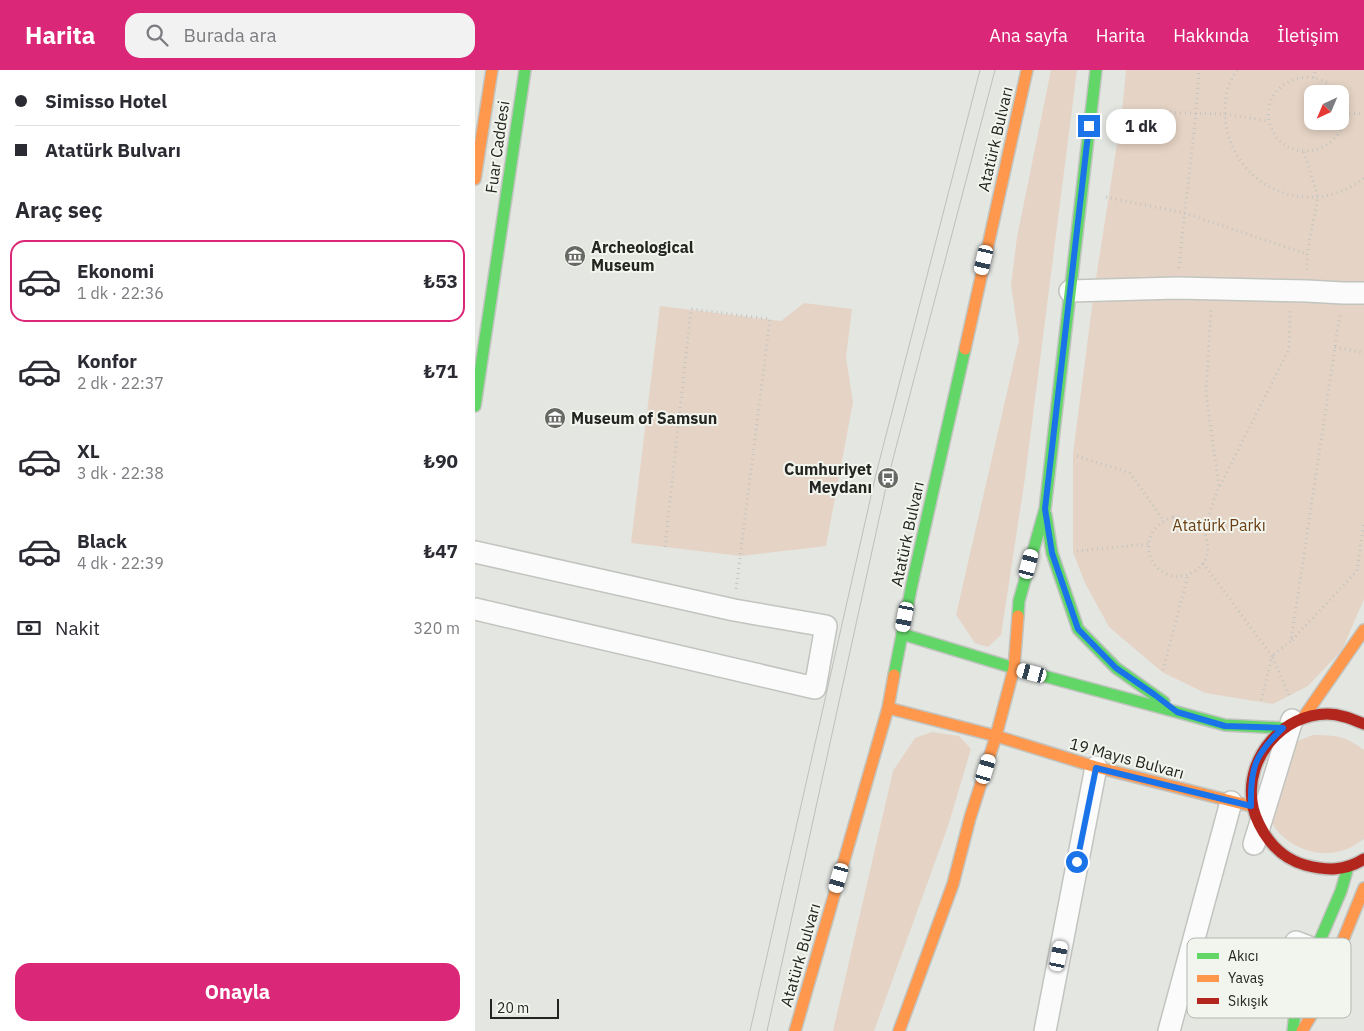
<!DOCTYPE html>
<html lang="tr">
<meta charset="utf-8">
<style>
body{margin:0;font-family:"IBM Plex Sans",sans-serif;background:#f2f2f3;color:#2b2b33;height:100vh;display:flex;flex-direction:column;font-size:19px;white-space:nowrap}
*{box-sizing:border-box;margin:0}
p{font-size:16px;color:#7c7c81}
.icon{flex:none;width:28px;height:28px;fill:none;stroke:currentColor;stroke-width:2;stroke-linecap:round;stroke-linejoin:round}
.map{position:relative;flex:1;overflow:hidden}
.details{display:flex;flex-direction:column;background:#fff;width:475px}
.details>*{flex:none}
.guide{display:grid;align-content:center;height:110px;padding:0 15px;background:#fff}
.needle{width:32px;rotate:224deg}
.controls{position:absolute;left:829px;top:15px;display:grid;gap:10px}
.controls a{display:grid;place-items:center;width:45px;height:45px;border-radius:10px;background:#fff;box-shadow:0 2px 8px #0003;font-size:25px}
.scale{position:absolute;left:15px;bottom:12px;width:69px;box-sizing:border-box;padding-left:5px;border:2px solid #242522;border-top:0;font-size:14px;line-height:18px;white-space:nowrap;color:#242522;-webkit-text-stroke:4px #f2f5ed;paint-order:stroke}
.end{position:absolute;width:22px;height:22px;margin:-11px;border:6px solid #1a73e8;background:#fff;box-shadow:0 0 0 2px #fff}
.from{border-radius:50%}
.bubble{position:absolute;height:35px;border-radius:15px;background:#fff;box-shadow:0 2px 8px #0003;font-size:16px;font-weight:800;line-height:35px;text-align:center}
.car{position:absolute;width:15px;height:30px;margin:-15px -8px;border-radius:6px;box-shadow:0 0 4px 1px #0007;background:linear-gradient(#fff 24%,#345 0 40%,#fff 0 76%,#345 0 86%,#fff 0)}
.guide b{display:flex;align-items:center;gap:18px;height:48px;font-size:19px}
.guide b+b{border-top:1px solid #e1e1e2}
.guide i{width:12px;height:12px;background:#2b2b33}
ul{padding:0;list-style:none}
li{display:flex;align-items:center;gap:15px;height:82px;margin:0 10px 8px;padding:0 5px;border:2px solid transparent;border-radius:15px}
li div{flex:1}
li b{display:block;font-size:19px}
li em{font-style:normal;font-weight:800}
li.current{border-color:#db2777}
li>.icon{width:45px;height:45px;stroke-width:1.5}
h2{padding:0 15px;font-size:22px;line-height:60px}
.pay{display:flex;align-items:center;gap:12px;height:55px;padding:0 15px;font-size:19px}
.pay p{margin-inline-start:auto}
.action{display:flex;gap:10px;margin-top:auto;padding:10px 15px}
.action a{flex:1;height:58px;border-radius:15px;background:#db2777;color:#fff;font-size:20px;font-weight:800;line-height:58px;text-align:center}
header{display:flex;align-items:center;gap:30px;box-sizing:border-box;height:70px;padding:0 25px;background:#db2777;color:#fff}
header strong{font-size:24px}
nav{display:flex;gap:28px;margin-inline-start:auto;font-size:18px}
.search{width:350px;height:45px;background:#f2f2f3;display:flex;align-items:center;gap:12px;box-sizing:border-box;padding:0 18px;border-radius:15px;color:#7c7c81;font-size:19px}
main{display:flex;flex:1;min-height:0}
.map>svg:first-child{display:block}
</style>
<header>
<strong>Harita</strong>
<div class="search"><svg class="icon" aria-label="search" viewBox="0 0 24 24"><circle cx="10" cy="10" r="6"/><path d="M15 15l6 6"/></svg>Burada ara</div>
<nav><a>Ana sayfa</a><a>Harita</a><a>Hakkında</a><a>İletişim</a></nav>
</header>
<main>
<section class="details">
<div class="guide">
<b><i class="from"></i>Simisso Hotel</b>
<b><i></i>Atatürk Bulvarı</b>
</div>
<h2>Araç seç</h2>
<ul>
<li class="current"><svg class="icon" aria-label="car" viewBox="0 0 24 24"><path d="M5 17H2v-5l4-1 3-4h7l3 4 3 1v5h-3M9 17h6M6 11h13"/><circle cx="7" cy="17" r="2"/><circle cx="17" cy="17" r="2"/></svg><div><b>Ekonomi</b><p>1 dk · 22:36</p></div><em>₺53</em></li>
<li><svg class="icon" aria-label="car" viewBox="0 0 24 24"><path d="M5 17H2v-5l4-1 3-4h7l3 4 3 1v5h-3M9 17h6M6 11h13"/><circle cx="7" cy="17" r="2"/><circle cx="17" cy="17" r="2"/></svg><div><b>Konfor</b><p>2 dk · 22:37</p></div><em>₺71</em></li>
<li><svg class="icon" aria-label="car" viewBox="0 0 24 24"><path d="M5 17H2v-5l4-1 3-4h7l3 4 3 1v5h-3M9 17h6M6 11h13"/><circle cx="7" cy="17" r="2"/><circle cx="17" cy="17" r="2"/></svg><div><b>XL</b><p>3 dk · 22:38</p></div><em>₺90</em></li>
<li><svg class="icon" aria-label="car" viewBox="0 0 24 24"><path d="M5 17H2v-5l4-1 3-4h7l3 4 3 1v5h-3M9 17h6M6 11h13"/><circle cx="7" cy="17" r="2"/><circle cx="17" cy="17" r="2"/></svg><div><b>Black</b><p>4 dk · 22:39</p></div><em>₺47</em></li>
</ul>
<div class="pay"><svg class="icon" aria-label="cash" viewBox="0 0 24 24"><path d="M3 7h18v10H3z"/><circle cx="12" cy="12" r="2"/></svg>Nakit<p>320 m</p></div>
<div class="action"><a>Onayla</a></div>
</section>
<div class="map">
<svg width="889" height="961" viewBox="0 0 889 961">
<rect width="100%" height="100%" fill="#e4e6e2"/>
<g fill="#e5d4c5" fill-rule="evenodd">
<path d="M576 0H602L550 408 526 565 513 577 500 573 481 545 544 270 536 215 542 167Z"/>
<path d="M651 0H889V529L867 580 833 616 798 634 730 623 687 602 634 557 610 513 598 482V384L619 221 647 42ZM838 24H865V51H838Z"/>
<path d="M329 233 377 239 371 287 378 332 351 476 266 486 156 473 185 236 306 251Z"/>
<path d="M457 662 484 666 496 679 473 756 399 961H358L418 701 440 668Z"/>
<path d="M838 665C861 665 870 666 889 680V769C884 772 878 777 872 779 848 789 817 780 801 759 797 754 795 747 792 741L820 672Z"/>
</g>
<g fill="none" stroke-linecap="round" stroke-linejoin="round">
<g stroke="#c2c4c0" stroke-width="24">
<g id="street">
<path d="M595 221 702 218 832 221 868 223H889"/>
<path d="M0 482 259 540 351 556 340 618 0 539"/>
<path d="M779 774 817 650"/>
<path d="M821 872 854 885"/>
<path d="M570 961 621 697"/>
<path d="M694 961 756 732"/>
</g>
</g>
<g stroke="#c2c4c0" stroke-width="14">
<g id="fast">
<path d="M0 336 50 0"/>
<path d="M571 445 577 483 603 559 641 598 689 632"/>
<path d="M543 546 544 531 570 439 621 0"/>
<path d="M427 564 539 598 750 655 808 658"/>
<path d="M419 605 437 514 490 279"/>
<path d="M818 961 822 924 866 821 873 797"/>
</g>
</g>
<g stroke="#c2c4c0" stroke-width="14">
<g id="slow">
<path d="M0 109 17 0"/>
<path d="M490 279 552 0"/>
<path d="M413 638 521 666 621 697 776 736"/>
<path d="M828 648 889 560"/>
<path d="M320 961 413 638 419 605"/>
<path d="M424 961 478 814 495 748 521 666 539 598 543 546"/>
<path d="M827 961 840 939 889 818"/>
</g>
</g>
<g stroke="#c2c4c0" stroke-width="14">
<path id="jam" d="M889 654C877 649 865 644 852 644 808 644 771 687 777 731 778 743 783 753 789 763 799 779 812 790 830 795 852 801 870 801 889 789"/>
</g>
<g stroke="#c4c4c2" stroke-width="3" stroke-dasharray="1 4" stroke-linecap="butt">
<path d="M762 0C759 5 755 11 753 17 732 99 822 160 889 108"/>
<path d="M839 8 840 0"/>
<path d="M862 24C848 0 812 3 798 26 793 34 792 46 795 55 814 105 885 76 865 29"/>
<path d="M640 41 749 44 794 51"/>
<path d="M869 43 889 44"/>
<path d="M829 82 843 127 832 184V200"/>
<path d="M631 127 709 143 832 184"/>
<path d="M704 198C710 132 720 66 724 0"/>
<path d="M860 277 889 283"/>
<path d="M602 386 655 403 689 451"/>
<path d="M745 416 814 279 815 241"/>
<path d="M698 447C711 448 719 452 729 458 731 467 734 476 732 485 730 492 725 499 718 502 681 522 650 465 698 447Z"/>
<path d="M729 458 744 416 731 323 736 240"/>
<path d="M190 477 216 239 295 249 261 519"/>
<path d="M602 481 673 474"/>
<path d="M728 493 797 586 786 631"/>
<path d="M817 570 882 501 889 452"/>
<path d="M688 600 713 505"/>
<path d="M814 625 797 586 816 571 865 244"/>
</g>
<use href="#street" stroke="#fbfbfb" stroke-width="21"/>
<use href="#fast" stroke="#63d668" stroke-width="11"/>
<use href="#slow" stroke="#ff974d" stroke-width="11"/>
<use href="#jam" stroke="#b3261e" stroke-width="11"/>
<g stroke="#bfbfbe" stroke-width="1">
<path d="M275 961 401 404 505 0"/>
<path d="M292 961 413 408 520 0"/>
</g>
</g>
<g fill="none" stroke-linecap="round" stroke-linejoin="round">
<path stroke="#1a73e8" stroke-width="6" d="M602 792 621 698 776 736C775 698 780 684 808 658L750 656 702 642 680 625 641 598 603 559 577 483 570 439 614 56"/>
</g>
<defs>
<g id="museum-disc" transform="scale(1.125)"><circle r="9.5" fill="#676965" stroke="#f2f5ed"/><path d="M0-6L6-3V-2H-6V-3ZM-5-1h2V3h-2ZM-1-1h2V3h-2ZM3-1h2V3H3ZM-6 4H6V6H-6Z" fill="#fff"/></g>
<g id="bus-disc" transform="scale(1.125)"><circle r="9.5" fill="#676965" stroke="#f2f5ed"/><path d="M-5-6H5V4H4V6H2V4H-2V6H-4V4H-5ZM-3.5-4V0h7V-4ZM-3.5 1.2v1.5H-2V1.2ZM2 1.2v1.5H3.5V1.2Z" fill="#fff"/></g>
</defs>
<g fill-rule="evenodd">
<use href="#museum-disc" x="100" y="186"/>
<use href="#museum-disc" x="80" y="348"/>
<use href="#bus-disc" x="413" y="408"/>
</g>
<g text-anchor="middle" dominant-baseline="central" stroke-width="4" stroke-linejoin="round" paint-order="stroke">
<g font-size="16" fill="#242522" stroke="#f2f5ed">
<text transform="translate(520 69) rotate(-77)">Atatürk Bulvarı</text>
<text transform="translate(22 77) rotate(-82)">Fuar Caddesi</text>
<text transform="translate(432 464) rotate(-78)">Atatürk Bulvarı</text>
<text transform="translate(652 688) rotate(15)">19 Mayıs Bulvarı</text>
<text transform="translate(325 885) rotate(-74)">Atatürk Bulvarı</text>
</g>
<g font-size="16" font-weight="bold" fill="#242522" stroke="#f2f5ed" text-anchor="start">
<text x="116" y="177">Archeological<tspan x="116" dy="18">Museum</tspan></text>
<text x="96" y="348">Museum of Samsun</text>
<text x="397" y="399" text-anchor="end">Cumhuriyet<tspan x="397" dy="18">Meydanı</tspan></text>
</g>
<g font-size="16" fill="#6a3d12" stroke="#f2f5ed">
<text x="744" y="455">Atatürk Parkı</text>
</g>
</g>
<rect x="712" y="868" width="164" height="80" rx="8" fill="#f2f5ed" stroke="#b4b7b0" stroke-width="1"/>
<rect x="722" y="883" width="22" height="6" fill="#63d668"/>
<rect x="722" y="905" width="22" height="7" fill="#ff974d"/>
<rect x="722" y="928" width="22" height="6" fill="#b3261e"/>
<g font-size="14" fill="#242522">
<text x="753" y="891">Akıcı</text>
<text x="753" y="913">Yavaş</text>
<text x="753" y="936">Sıkışık</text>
</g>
</svg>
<div class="controls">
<a><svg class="needle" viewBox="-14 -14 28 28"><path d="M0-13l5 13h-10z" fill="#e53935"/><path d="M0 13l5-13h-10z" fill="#7c7c81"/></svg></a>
</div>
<div class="scale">20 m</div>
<i class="end from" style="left:602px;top:792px"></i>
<i class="end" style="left:614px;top:56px"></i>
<div class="bubble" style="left:631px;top:39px;width:70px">1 dk</div>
<i class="car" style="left:509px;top:190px;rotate:193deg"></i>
<i class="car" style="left:554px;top:494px;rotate:15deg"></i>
<i class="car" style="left:430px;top:547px;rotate:191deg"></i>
<i class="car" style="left:557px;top:603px;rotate:285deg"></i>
<i class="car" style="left:511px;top:699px;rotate:17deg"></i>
<i class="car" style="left:364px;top:808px;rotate:196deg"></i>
<i class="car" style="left:584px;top:886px;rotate:11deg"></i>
</div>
</main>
